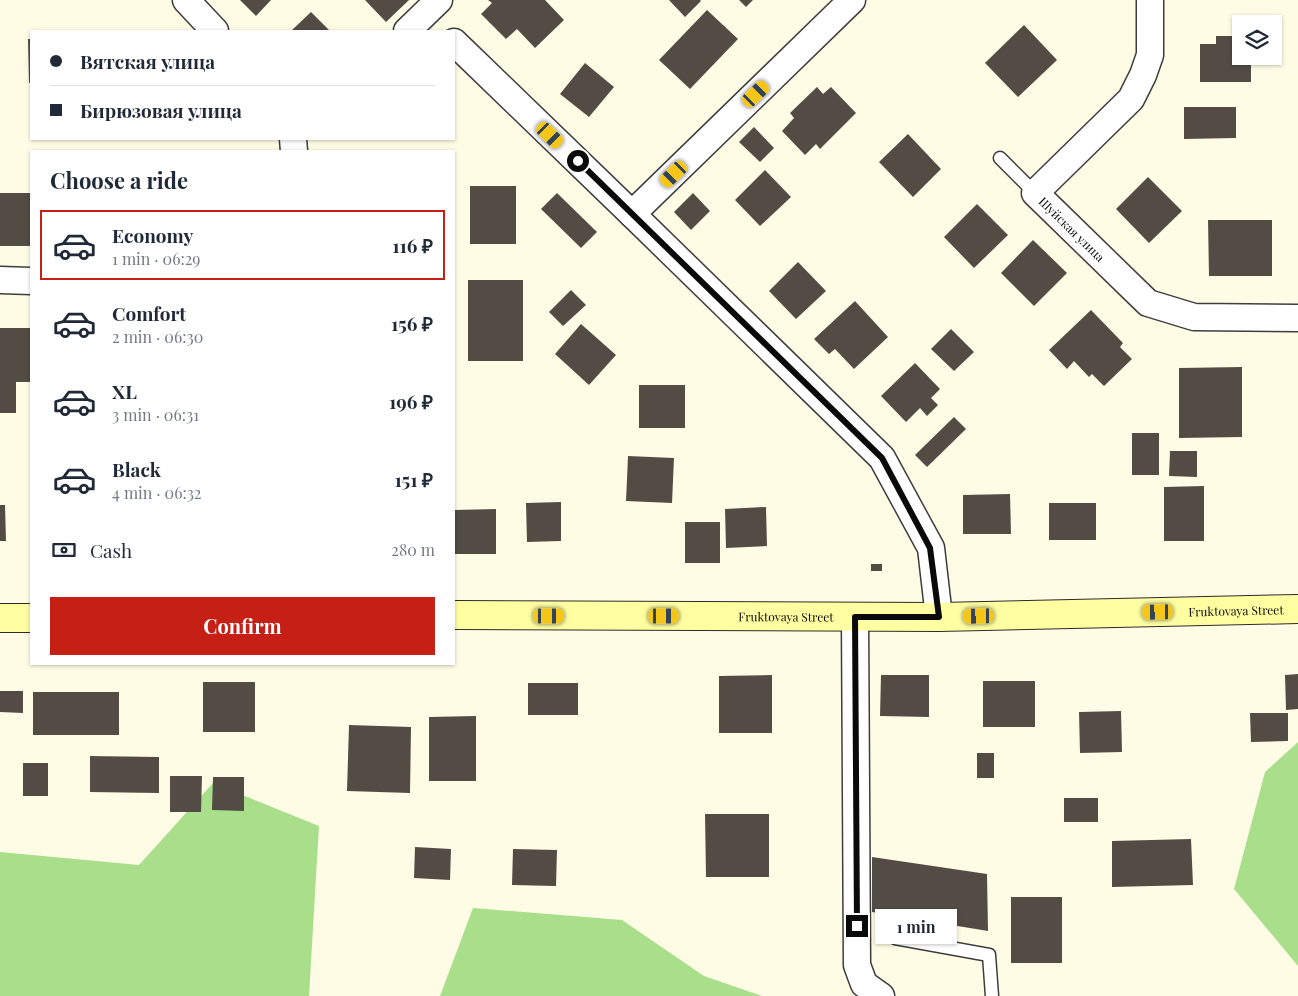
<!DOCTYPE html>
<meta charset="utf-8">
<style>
body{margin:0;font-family:"Playfair Display",serif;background:#f6f6f7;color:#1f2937;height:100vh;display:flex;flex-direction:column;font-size:19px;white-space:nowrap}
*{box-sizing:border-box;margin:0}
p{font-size:16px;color:#747a83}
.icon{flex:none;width:28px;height:28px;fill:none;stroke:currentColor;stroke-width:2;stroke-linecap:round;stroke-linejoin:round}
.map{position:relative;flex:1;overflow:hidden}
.panel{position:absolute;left:30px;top:150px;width:425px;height:515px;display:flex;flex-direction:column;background:#fff;border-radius:0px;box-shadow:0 1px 4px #0004}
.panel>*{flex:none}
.hud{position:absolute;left:30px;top:30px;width:425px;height:110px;border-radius:0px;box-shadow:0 1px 4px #0004;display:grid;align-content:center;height:110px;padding:0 20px;background:#fff}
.fabs{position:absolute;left:1232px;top:15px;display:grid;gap:10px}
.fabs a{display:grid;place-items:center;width:50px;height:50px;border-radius:0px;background:#fff;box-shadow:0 1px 4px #0004;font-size:25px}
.end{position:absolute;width:22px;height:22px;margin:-11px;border:6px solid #0a0a0a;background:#fff;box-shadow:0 0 0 2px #fff}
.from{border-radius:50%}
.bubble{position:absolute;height:35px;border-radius:0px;background:#fff;box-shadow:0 1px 4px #0004;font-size:16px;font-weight:700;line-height:35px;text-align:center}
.car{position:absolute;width:15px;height:30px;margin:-15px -8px;border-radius:6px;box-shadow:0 0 4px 1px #0007;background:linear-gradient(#f5c518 24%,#345 0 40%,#f5c518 0 76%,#345 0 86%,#f5c518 0)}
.hud b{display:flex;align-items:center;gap:18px;height:48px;font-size:19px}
.hud b+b{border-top:1px solid #e0e1e3}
.hud i{width:12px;height:12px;background:#1f2937}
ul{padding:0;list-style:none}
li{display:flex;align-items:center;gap:15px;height:70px;margin:0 10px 8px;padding:0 10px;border:2px solid transparent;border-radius:0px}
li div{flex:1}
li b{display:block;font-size:19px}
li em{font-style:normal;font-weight:700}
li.selected{border-color:#c51f16}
li>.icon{width:45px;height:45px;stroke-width:1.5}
h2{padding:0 20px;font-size:22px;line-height:60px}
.pay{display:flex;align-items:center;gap:12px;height:55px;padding:0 20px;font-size:19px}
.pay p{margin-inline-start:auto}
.button{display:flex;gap:10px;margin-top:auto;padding:10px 20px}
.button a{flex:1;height:58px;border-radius:0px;background:#c51f16;color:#fff;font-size:20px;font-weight:700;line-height:58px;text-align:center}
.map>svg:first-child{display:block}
</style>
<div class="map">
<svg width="1298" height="996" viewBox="0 0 1298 996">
<rect width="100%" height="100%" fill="#fffce6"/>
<g fill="#a9de8b">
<path d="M1298 742V966L1234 889 1265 772Z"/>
<path d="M213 783 319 826 309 996H0V852L139 865Z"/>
<path d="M473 908 622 920 704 976 762 996H440Z"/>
</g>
<g fill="#534c45">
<path d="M240 0H271L256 16Z"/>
<path d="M365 0H409L386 22Z"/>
<path d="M488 0H545L564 20 535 48 517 29 506 39 481 14 492 3Z"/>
<path d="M669 0H700L701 1 685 17Z"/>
<path d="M739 0H753L746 7Z"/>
<path d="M707 10 738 39 690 89 659 60Z"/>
<path d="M311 12 330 31H291Z"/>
<path d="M1024 25 1057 60 1018 97 985 63Z"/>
<path d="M1216 36H1236V44H1241V56H1251V82H1200V44H1216Z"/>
<path d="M28 39H31V83H29Z"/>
<path d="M585 63 614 87 589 117 560 94Z"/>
<path d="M817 87 823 94 831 87 856 113 820 149 816 144 805 155 782 131 794 118 790 113Z"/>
<path d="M1184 107H1236V138L1184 139Z"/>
<path d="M754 127 774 148 760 162 739 142Z"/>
<path d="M908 134 941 169 913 197 879 162Z"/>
<path d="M765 170 791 197 760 226 735 200Z"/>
<path d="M1148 177 1182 211 1149 243 1116 209Z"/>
<rect x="470" y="186" width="46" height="58"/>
<rect x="0" y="193" width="31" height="53"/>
<path d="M557 193 597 232 581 248 541 209Z"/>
<path d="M693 193 710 211 691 230 674 212Z"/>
<path d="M977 204 1008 235 974 268 944 237Z"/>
<path d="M1208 220H1272V276H1209Z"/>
<path d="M1033 240 1067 273 1034 306 1001 273Z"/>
<path d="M798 262 826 291 796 319 769 291Z"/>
<rect x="468" y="280" width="55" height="81"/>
<path d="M571 290 586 305 563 326 549 312Z"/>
<path d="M855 301 888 337 854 369 835 349 829 354 814 339Z"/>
<path d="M1091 310 1123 343 1120 347 1132 359 1104 386 1092 374 1089 377 1074 361 1067 369 1049 350Z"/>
<path d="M581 324 616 355 589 385 555 354Z"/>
<path d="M0 328H31V382H16V413H0Z"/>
<path d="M951 329 974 352 954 371 931 349Z"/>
<path d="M915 363 940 389 931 398 938 405 927 416 920 408 906 422 881 396Z"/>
<path d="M1242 367V437L1179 438V368Z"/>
<rect x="639" y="385" width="46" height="43"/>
<path d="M954 417 966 429 927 467 915 455Z"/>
<rect x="1132" y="433" width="27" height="42"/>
<path d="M1170 451H1197V477L1169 476Z"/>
<path d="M628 456 674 458 672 503 626 501Z"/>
<path d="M1204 486V541H1164V487Z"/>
<path d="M1010 494 1011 534H963V495Z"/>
<path d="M561 502V541L527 542 526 503Z"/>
<rect x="1049" y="503" width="47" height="37"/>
<path d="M0 505H5L6 541H0Z"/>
<path d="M766 507 767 546 726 548 725 509Z"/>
<path d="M496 509V554H454V510Z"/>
<rect x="685" y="522" width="35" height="41"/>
<rect x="871" y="564" width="11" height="7"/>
<path d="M1298 674V709L1286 710 1285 675Z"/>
<path d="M772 675V733H719V676Z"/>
<path d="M881 675H929V717L880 716Z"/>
<rect x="983" y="681" width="52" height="46"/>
<rect x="203" y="682" width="52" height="50"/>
<rect x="528" y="683" width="50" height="32"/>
<path d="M0 691H23V713L0 712Z"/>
<rect x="33" y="692" width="86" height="43"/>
<path d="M1121 711 1122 752 1080 753 1079 712Z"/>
<path d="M1250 713H1288V741L1251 742Z"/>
<path d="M476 716V781H429V717Z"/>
<path d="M349 725 411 727 410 793 347 791Z"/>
<rect x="977" y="753" width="17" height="25"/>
<path d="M90 756 159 757V793L90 792Z"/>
<rect x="23" y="763" width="25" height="33"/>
<path d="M170 776H202L201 812H170Z"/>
<path d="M213 777H244V811L212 810Z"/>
<rect x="1064" y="798" width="34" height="24"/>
<path d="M705 814H769V877H706Z"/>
<path d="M1191 839 1193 885 1112 887V841Z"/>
<path d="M415 847 451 849 450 880 414 878Z"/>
<path d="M513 849 557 850 556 886 512 885Z"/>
<path d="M872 857 987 874 988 931 872 912Z"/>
<rect x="1011" y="897" width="51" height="66"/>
</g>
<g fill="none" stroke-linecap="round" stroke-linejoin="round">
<g stroke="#3d3d3d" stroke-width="15">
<g id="lane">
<path d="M1000 158 1035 193"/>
<path d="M895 938 989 955 992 996"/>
</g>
</g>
<g stroke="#3d3d3d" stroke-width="29">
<g id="street">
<path d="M186 0 215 31"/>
<path id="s1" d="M1150 0V55L1143 75 1131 99 1035 193 1148 303 1194 317 1298 318"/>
<path d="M407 31 439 0"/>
<path d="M454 42 632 214 882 458 931 548 939 617"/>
<path d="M293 139 294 151"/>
<path d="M632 214 852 0"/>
<path d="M0 280 31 281"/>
<path d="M855 617 857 965 864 984 881 996"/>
</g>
</g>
<g stroke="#2c2c2c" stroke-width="30">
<g id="secondary">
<path id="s2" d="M454 615 939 617 1298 609"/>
<path d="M0 618H31"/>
</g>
</g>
<use href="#lane" stroke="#fff" stroke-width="12"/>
<use href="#street" stroke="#fff" stroke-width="26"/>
<use href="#secondary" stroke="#fffea1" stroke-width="28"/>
</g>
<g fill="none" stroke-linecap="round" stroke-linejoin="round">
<path stroke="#0a0a0a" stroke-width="6" d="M578 161 882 458 930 548 939 617H855L857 926"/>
</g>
<g text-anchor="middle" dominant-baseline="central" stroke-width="5" stroke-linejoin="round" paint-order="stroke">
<g font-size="12" fill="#0a0a0a" stroke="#fff">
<text stroke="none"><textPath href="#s1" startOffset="289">Шуйская улица</textPath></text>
<text stroke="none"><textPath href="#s2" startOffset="782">Fruktovaya Street</textPath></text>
<text stroke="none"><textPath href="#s2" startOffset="332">Fruktovaya Street</textPath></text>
</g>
</g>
</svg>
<div class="fabs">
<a><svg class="icon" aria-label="layers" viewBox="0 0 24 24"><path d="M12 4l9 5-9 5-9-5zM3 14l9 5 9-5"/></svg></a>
</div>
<i class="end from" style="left:578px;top:161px"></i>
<i class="end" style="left:857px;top:926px"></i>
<div class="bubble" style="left:875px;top:909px;width:82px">1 min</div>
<i class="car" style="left:756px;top:94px;rotate:46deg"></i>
<i class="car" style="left:550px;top:135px;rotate:134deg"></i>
<i class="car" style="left:674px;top:174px;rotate:226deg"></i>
<i class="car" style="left:1158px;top:612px;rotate:269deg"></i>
<i class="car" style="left:549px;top:616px;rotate:90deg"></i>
<i class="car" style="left:664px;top:616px;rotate:90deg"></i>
<i class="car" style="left:979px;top:616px;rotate:269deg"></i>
<div class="hud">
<b><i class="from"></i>Вятская улица</b>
<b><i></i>Бирюзовая улица</b>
</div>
<section class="panel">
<h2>Choose a ride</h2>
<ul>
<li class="selected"><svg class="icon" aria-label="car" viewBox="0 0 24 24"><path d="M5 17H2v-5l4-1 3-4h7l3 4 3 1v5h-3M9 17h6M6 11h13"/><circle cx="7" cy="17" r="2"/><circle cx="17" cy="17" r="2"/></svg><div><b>Economy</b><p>1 min · 06:29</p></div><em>116 ₽</em></li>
<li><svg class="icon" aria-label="car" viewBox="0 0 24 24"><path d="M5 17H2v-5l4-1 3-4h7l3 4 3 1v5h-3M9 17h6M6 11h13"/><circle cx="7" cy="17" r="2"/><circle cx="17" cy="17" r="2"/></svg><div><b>Comfort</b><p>2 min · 06:30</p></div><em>156 ₽</em></li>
<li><svg class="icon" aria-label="car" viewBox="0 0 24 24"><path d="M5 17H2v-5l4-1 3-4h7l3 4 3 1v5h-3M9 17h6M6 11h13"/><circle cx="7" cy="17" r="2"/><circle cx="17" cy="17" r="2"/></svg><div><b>XL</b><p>3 min · 06:31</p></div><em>196 ₽</em></li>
<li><svg class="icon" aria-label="car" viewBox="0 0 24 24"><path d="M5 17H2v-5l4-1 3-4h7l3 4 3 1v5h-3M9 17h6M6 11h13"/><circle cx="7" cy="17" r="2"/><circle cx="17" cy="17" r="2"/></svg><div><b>Black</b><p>4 min · 06:32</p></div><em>151 ₽</em></li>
</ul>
<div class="pay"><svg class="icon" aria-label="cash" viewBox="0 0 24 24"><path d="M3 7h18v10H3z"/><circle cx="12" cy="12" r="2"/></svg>Cash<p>280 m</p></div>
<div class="button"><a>Confirm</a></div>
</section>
</div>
